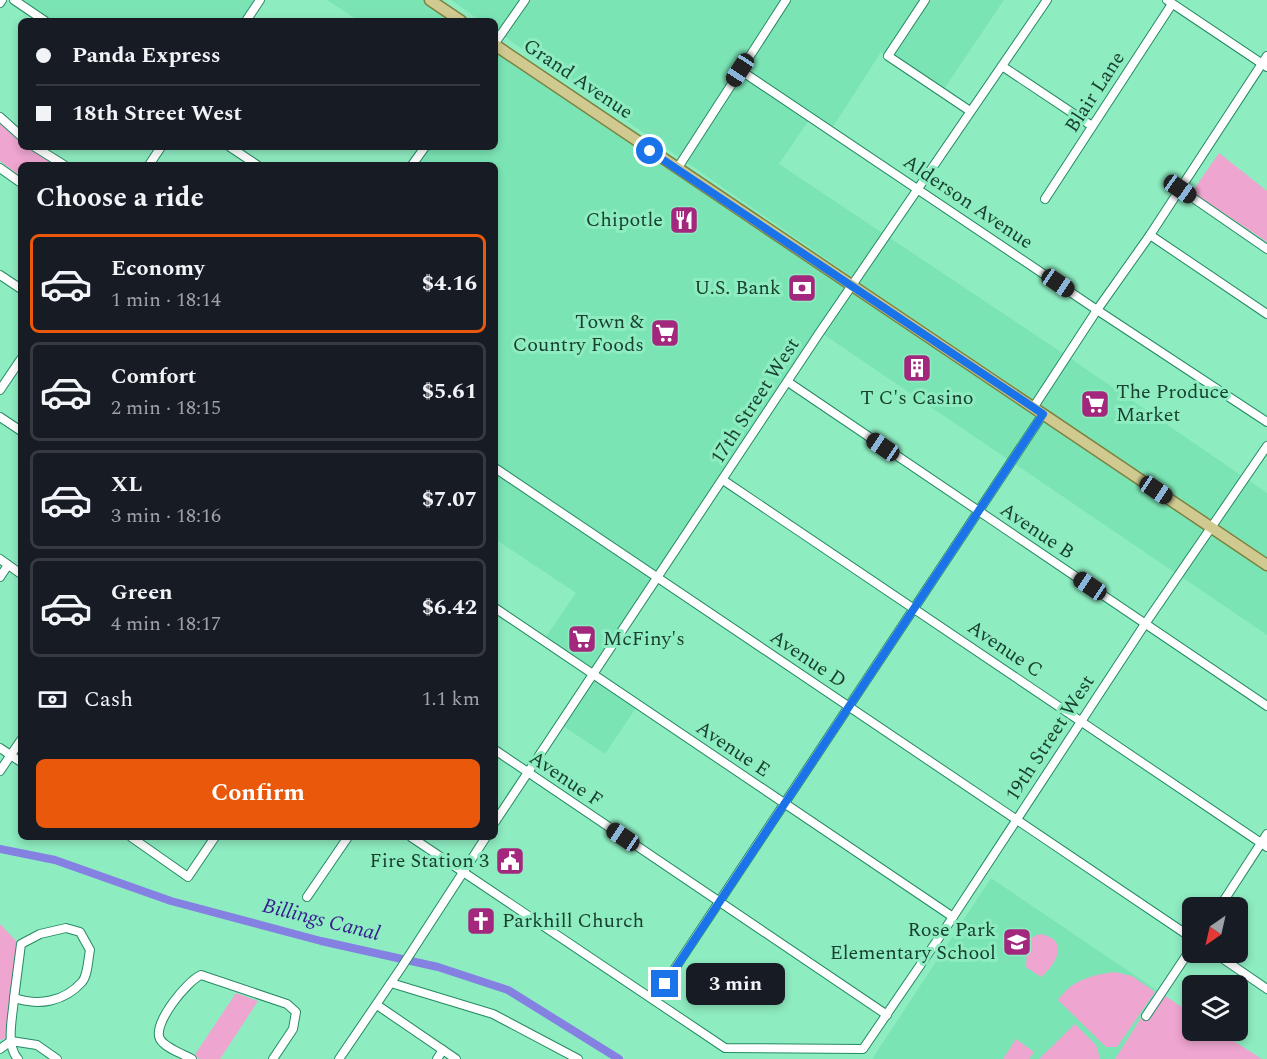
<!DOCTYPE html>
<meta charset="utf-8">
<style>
body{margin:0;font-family:Spectral,serif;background:#242831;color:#f1f3f6;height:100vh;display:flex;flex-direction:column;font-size:22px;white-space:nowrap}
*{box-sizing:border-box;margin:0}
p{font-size:20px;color:#9ea1a6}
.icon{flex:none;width:33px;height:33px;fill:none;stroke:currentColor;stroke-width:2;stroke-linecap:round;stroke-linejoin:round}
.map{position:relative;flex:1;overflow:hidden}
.panel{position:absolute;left:18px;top:162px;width:480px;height:678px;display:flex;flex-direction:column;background:#171b24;border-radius:9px;box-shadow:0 3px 9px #0003}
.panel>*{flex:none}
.banner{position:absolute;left:18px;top:18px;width:480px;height:132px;border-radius:9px;box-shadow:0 3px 9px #0003;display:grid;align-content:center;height:132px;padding:0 18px;background:#171b24}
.needle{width:39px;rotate:214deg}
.controls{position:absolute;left:1182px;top:897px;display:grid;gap:12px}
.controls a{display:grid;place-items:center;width:66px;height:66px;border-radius:9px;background:#171b24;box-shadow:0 3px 9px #0003;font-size:30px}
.end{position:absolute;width:27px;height:27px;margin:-14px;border:8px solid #1a73e8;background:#fff;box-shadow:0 0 0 3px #fff}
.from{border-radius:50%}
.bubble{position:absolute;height:42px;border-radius:9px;background:#171b24;box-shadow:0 3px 9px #0003;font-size:20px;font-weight:700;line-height:42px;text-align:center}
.car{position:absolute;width:18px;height:36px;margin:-18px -9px;border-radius:8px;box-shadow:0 0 4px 2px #0007;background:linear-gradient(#222 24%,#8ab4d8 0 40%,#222 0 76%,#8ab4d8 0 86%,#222 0)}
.banner b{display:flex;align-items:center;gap:21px;height:57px;font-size:22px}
.banner b+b{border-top:2px solid #363941}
.banner i{width:15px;height:15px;background:#f1f3f6}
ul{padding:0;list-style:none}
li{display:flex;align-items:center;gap:18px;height:99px;margin:0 12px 9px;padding:0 6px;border:3px solid #363941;border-radius:9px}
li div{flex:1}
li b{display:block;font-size:22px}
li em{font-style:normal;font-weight:700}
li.current{border-color:#ea580c}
li>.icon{width:54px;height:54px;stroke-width:1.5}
h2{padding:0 18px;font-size:27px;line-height:72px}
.pay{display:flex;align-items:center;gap:15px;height:66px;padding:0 18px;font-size:22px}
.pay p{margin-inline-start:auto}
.primary-button{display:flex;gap:12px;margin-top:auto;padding:12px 18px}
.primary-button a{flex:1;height:69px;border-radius:9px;background:#ea580c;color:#fff;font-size:24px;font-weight:700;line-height:69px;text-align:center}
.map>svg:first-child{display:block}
</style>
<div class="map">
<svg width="1267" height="1059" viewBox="0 0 1267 1059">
<rect width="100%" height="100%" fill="#8eecc1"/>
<g fill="#7be4b5">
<path d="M14 0H260L246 21H45Z"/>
<path d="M327 0H430L461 21H359Z"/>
<path d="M451 0H1004L942 92 881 52 831 130 811 117 779 164 1067 356 1267 493V557L874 292 495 30V21H481Z"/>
<path d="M495 45 1267 565V635L820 332 593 674 638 705 605 754 560 724 593 675 543 641 576 593 495 539V165H412L425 147H495Z"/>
<path d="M991 878 1158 991 1115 1059H872Z"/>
</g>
<g fill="#eea5d0">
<path d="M0 123 21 143V147H26L55 165H21V177L0 161Z"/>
<path d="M1219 153 1267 191V242L1192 192Z"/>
<path d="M0 924 17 942 7 1038 0 1040Z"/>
<path d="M1040 934C1070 939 1057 964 1041 977L1026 967C1028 954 1022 939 1040 934Z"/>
<path d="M1115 972 1132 976 1155 992 1117 1047H1106L1058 1000C1072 980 1091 975 1115 972Z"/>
<path d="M1158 991 1192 1014V1030L1218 1031 1262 1059H1115Z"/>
<path d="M236 993 258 1001 220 1059H200L194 1056Z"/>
<path d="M1075 1024 1096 1045 1100 1059H1039Z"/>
<path d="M1016 1039 1034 1052 1029 1059H1003Z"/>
</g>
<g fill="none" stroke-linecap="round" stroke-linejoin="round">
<path stroke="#8481e3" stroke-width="8" d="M0 849 55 860 171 901 321 941 438 967 508 990 619 1059"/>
<g stroke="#248a63" stroke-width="10">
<g id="minor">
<path d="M14 0 45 21"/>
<path d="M925 0 888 56 970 111"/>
<path d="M1167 0 1267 67"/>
<path d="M0 3 2 0"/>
<path d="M246 21 260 0"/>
<path d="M495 43 525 0"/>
<path d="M1002 66 1092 126"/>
<path d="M740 70 1097 310 1267 422"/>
<path d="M0 117 21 136"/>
<path d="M35 147 64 165"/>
<path d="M230 147 257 165"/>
<path d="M149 165 161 147"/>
<path d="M412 165 425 147"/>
<path d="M0 168 21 183"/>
<path d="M677 169 786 0"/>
<path d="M1180 189 1267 249"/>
<path d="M1045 199 1172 4"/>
<path d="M1150 235 1267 314"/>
<path d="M0 275 21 289"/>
<path d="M788 382 1267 706"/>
<path d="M0 390 21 359"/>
<path d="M1033 408 1097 310 1150 235 1267 56"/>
<path d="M0 417 21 431"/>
<path d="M495 468 1192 938"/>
<path d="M723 480 1267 847"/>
<path d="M0 559 21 574"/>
<path d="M0 577 8 565"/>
<path d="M495 608 953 917"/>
<path d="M0 748 21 762"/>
<path d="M495 750 887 1015"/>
<path d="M0 771 21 740"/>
<path d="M495 822 820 332 1047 0"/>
<path d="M131 837 188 877 215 837"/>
<path d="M411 837 725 1048 863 1049 947 926 1145 624 1267 446"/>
<path d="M307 897 348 837"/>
<path d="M1219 908 1267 834"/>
<path d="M66 928 80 932 90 950C88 959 88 975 82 982 64 1002 39 1006 14 998L21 944 40 934Z"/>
<path d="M1213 952 1267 989"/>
<path d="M391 983 493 1014 578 1059"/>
<path d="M14 998C13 1016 5 1045 18 1059"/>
<path d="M654 1000 1043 414"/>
<path d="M377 1005 456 1059"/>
<path d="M1146 1016 1192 947"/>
<path d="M0 1049 11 1041 37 1045 57 1059"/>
<path d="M192 1059C183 1054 165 1048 160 1039 152 1024 187 981 201 975L287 1004 296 1012 293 1029 273 1059"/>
<path d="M339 1059 401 968 486 837"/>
<path d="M437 1059 443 1050"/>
</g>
</g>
<g stroke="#7b8340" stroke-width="13">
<g id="major">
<path d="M430 0 461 21"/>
<path d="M495 45 1267 565"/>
</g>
</g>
<use href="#minor" stroke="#fff" stroke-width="8"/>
<use href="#major" stroke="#d0ca91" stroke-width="10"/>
</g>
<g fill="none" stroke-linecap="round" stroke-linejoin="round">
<path stroke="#1a73e8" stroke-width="8" d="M650 151 1043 414 665 984"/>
</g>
<defs>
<g id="restaurant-square" transform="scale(1.5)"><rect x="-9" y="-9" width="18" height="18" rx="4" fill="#a3287d" stroke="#8eecc1"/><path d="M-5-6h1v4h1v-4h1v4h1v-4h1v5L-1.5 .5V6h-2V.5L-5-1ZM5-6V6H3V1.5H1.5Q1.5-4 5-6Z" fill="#fff"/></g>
<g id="bank-square" transform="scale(1.5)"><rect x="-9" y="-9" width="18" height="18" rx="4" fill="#a3287d" stroke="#8eecc1"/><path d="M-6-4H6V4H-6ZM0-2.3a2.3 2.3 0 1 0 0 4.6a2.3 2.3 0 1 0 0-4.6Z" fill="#fff"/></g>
<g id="supermarket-square" transform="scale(1.5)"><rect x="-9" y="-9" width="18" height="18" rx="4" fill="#a3287d" stroke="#8eecc1"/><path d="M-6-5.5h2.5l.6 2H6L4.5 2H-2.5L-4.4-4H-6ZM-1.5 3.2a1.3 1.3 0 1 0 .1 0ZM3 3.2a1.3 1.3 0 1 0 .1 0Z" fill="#fff"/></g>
<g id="building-square" transform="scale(1.5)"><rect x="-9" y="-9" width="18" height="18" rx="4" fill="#a3287d" stroke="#8eecc1"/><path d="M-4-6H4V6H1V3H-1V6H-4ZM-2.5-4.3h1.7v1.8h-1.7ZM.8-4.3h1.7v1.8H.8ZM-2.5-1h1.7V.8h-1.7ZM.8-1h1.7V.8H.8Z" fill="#fff"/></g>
<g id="civic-square" transform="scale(1.5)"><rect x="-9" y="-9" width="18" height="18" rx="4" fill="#a3287d" stroke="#8eecc1"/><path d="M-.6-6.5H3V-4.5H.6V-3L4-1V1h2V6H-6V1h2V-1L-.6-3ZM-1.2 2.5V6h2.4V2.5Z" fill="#fff"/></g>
<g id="church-square" transform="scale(1.5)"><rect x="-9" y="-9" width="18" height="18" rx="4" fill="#a3287d" stroke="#8eecc1"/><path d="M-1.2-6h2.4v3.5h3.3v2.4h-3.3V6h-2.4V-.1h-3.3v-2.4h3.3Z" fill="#fff"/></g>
<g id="school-square" transform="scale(1.5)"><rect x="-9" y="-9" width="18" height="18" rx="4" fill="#a3287d" stroke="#8eecc1"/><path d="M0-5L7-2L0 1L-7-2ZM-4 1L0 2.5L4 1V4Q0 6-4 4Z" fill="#fff"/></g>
</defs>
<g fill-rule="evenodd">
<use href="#restaurant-square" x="684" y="220"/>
<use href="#bank-square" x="802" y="288"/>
<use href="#supermarket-square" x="665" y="333"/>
<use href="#building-square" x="917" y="368"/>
<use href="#supermarket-square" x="1095" y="404"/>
<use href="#supermarket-square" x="582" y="639"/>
<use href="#civic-square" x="510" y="861"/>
<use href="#church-square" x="481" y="921"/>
<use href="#school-square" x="1017" y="942"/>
</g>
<g text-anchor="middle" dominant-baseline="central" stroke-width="6" stroke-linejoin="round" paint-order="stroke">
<g font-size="20" fill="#194130" stroke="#8eecc1">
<text transform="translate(578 79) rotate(34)">Grand Avenue</text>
<text transform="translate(1095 92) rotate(-57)">Blair Lane</text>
<text transform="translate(968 202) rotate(34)">Alderson Avenue</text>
<text transform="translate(755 401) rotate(-57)">17th Street West</text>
<text transform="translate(1037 531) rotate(34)">Avenue B</text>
<text transform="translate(1005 649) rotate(34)">Avenue C</text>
<text transform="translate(808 659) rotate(34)">Avenue D</text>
<text transform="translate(1050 738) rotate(-57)">19th Street West</text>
<text transform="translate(733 749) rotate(34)">Avenue E</text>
<text transform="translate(566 779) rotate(34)">Avenue F</text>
</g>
<g font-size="20" fill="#194130" stroke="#8eecc1" text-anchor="end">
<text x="663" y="220">Chipotle</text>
<text x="781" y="288">U.S. Bank</text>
<text x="644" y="322">Town &amp;<tspan x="644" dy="23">Country Foods</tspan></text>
<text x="1116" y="392" text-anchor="start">The Produce<tspan x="1116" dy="23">Market</tspan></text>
<text x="917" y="398" text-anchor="middle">T C's Casino</text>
<text x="603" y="639" text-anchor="start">McFiny's</text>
<text x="489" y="861">Fire Station 3</text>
<text x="502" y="921" text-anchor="start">Parkhill Church</text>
<text x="996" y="930">Rose Park<tspan x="996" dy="23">Elementary School</tspan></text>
</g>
<g font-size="21" font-style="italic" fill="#361c90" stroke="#8eecc1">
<text transform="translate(321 920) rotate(14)">Billings Canal</text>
</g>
</g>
</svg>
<div class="controls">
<a><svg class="needle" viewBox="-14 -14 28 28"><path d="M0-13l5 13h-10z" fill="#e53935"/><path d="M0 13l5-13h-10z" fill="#9ea1a6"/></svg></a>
<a><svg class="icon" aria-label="layers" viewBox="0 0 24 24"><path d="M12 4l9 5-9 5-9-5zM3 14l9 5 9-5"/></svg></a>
</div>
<i class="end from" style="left:650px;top:151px"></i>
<i class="end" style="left:665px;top:984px"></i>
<div class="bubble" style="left:686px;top:963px;width:99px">3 min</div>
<i class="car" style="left:740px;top:70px;rotate:213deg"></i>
<i class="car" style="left:1180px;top:189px;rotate:125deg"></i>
<i class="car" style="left:1058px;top:283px;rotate:124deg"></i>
<i class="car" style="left:883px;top:447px;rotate:304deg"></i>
<i class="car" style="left:1156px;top:490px;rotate:124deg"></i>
<i class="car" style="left:1090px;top:586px;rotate:304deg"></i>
<i class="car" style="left:623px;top:837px;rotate:304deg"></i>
<div class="banner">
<b><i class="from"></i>Panda Express</b>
<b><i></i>18th Street West</b>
</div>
<section class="panel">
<h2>Choose a ride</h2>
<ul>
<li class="current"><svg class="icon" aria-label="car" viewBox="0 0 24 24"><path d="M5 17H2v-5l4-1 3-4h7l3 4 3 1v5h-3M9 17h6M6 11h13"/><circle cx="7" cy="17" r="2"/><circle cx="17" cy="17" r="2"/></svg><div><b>Economy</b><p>1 min · 18:14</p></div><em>$4.16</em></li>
<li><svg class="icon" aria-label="car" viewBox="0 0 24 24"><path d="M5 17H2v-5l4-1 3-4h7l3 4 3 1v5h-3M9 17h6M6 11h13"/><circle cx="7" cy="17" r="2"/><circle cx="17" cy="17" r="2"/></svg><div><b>Comfort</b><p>2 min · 18:15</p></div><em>$5.61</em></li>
<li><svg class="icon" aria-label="car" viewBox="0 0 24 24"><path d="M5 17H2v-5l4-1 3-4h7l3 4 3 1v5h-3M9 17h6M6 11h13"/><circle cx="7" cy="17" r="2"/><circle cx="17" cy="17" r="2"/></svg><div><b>XL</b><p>3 min · 18:16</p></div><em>$7.07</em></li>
<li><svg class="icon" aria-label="car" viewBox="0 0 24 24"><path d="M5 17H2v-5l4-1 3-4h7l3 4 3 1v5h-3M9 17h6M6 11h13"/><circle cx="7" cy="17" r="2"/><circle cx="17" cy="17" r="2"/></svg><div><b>Green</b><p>4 min · 18:17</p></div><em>$6.42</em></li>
</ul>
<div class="pay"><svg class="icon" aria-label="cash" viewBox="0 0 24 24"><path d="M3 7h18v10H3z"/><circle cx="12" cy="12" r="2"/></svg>Cash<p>1.1 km</p></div>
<div class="primary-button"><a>Confirm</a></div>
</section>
</div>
